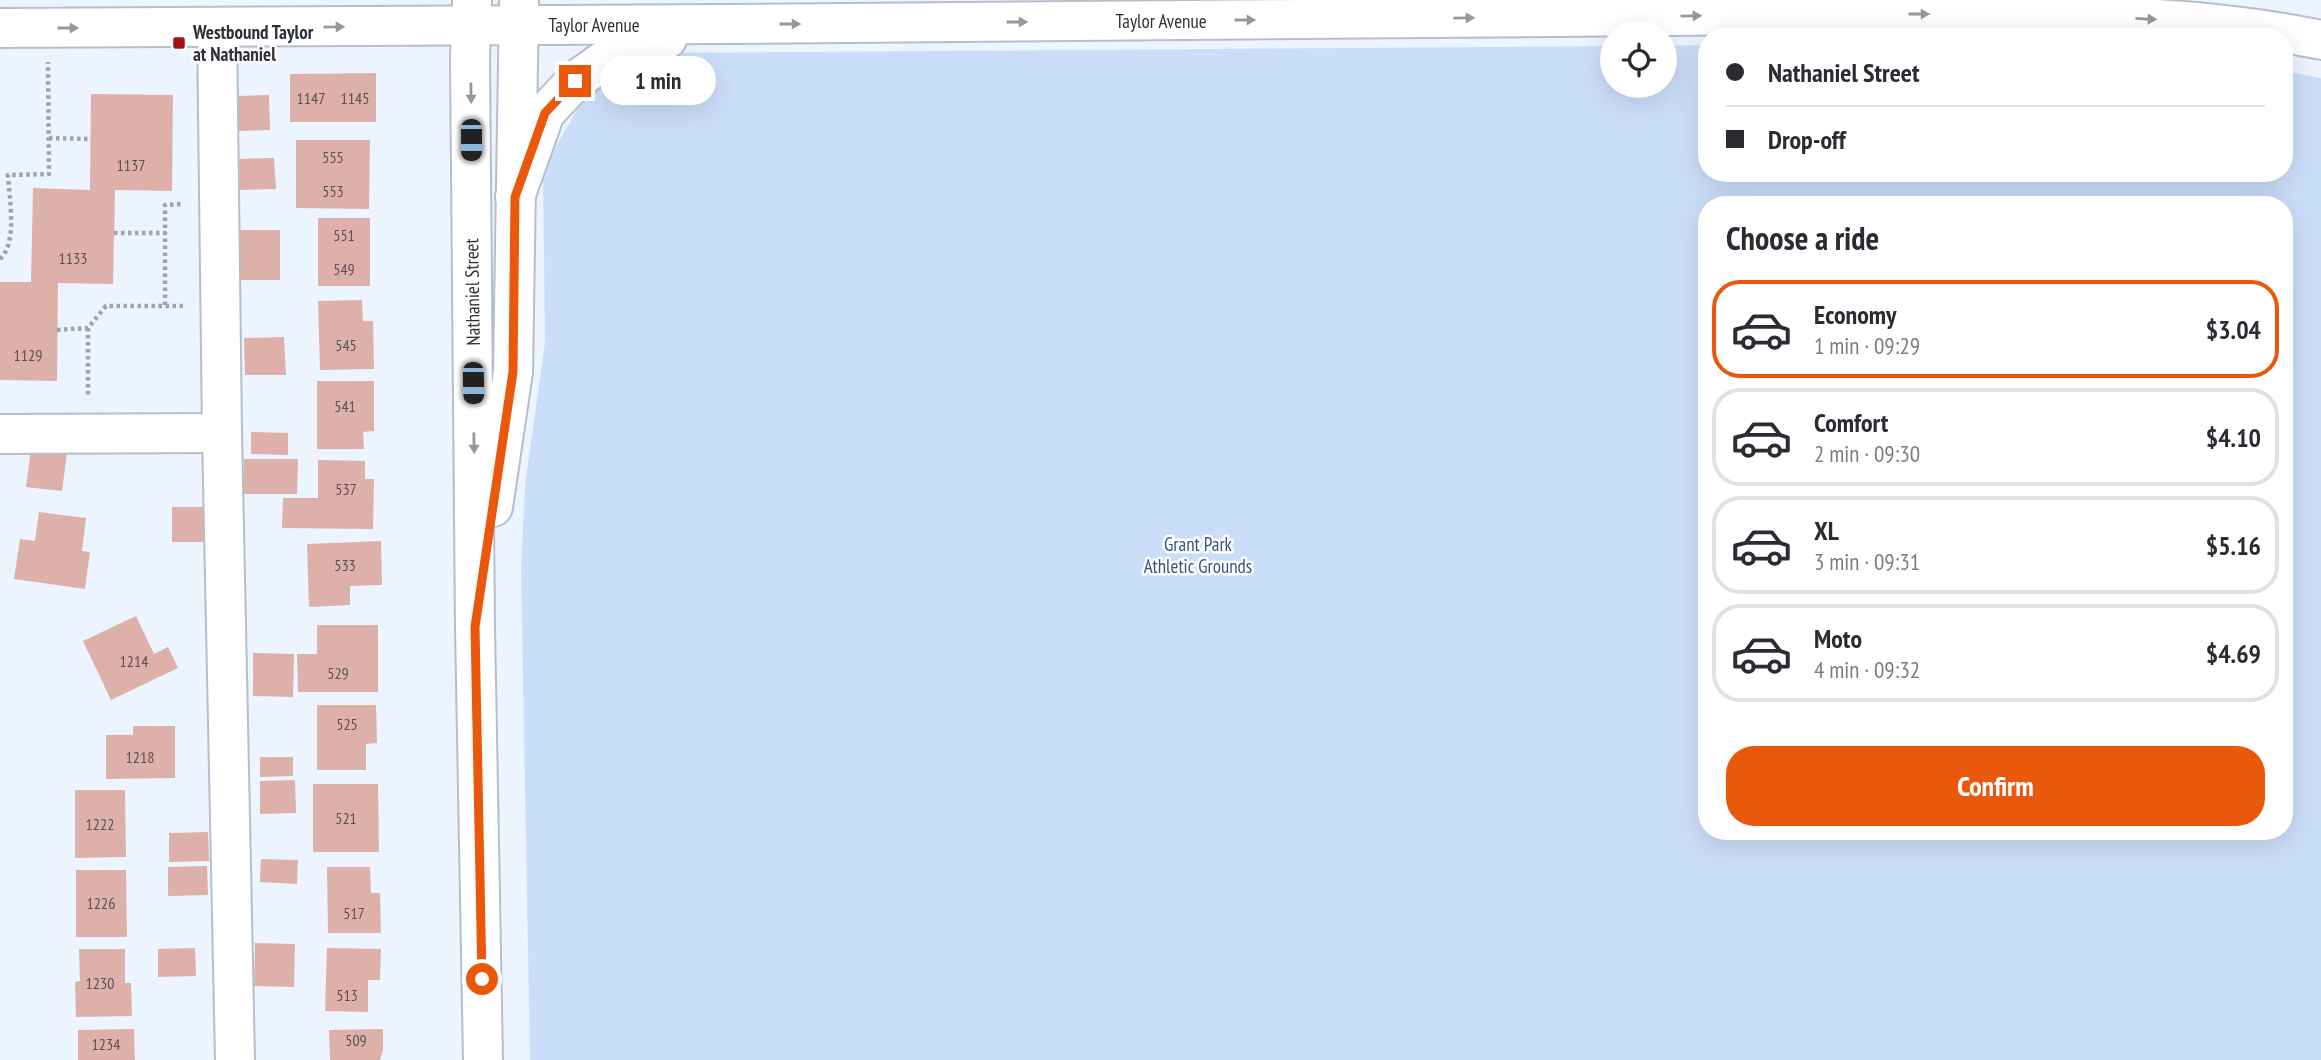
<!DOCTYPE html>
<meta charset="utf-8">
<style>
body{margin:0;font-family:"PT Sans Narrow",sans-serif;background:#f2f2f3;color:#2b2b33;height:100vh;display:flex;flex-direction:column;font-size:26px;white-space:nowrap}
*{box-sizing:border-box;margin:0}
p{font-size:23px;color:#7c7c81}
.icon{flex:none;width:38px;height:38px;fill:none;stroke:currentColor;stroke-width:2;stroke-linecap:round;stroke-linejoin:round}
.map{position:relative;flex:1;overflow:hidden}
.details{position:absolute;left:1698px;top:196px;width:595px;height:644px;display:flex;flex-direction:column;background:#fff;border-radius:28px;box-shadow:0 7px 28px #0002}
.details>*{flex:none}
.banner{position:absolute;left:1698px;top:28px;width:595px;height:154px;border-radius:28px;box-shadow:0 7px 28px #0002;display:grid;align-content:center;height:154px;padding:0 28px;background:#fff}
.controls{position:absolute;left:1600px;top:21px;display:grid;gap:14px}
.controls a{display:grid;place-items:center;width:77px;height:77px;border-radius:50%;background:#fff;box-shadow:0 7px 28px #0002;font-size:35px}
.end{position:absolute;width:32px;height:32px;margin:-16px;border:9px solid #ea580c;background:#fff;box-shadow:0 0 0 4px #fff}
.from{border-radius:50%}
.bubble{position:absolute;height:49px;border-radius:24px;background:#fff;box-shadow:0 7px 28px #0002;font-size:23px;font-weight:700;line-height:49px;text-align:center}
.car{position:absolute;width:21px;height:42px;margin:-21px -10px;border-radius:9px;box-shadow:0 0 5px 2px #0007;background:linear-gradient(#222 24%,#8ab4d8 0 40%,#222 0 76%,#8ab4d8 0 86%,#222 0)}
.banner b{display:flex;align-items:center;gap:24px;height:66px;font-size:26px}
.banner b+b{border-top:2px solid #e1e1e2}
.banner i{width:18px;height:18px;background:#2b2b33}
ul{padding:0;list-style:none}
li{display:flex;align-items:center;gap:21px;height:98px;margin:0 14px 10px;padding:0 14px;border:4px solid #e1e1e2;border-radius:28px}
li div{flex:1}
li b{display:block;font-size:26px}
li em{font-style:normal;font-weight:700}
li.current{border-color:#ea580c}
li>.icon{width:63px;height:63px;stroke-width:1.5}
h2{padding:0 28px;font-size:32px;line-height:84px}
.primary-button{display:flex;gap:14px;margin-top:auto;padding:14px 28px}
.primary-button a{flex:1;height:80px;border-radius:28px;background:#ea580c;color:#fff;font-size:28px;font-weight:700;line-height:80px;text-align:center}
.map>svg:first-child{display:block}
</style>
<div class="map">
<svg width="2321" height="1060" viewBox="0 0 2321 1060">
<rect width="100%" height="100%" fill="#ecf4ff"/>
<path fill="#cbdef9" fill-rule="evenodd" d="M1706 45V173H2284V71L2321 78V1060H530L521 569 525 485 545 343 543 168 588 91 677 53 1612 46V86H1664V46ZM1706 205H2284V831H1706Z"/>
<g fill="#deb0aa">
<path d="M376 73V122H290V74Z"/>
<path d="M91 94 173 95 172 191 115 190 113 284 58 283 57 381 0 380V282H31L33 188 90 190Z"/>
<path d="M269 95 270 130 238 131 237 96Z"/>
<path d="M296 140H370L369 209 296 208Z"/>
<path d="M274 158 276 189 240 190 239 159Z"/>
<rect x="318" y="218" width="52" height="68"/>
<path d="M239 230H280V280H238Z"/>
<path d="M362 300 363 321H373L374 369 320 370 318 301Z"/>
<path d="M284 337 286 375H245L244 338Z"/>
<path d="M317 381H374V431L363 432 364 449H317Z"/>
<path d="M251 432 288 433V455L251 454Z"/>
<path d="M31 449 67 453 62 491 26 487Z"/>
<path d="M244 459H298L297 494H244Z"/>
<path d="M318 460 365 461V479H374L373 529 282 528 283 498H318Z"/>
<rect x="172" y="507" width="38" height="35"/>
<path d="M39 512 86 518 82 551 90 552 85 589 14 579 20 539 35 541Z"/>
<path d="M381 541 382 585 350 586V605L309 607 307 544Z"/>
<path d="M136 616 154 654 168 647 178 668 111 700 83 641Z"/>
<path d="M317 625H378V692H298L297 654H317Z"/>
<path d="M253 653 294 654 293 697 253 696Z"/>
<path d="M317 705H376L377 743 366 744V770H317Z"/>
<path d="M133 726H175V778L106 779V735H133Z"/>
<path d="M260 757H293V776L260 777Z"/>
<path d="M295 780 296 813 260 814V781Z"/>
<path d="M313 784H378L379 852H313Z"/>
<path d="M75 790H125L126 857 75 858Z"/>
<path d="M208 832 209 861 169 862V833Z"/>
<path d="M261 859 298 860 297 884 260 882Z"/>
<path d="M207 866 208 895 168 896V867Z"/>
<path d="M327 867H370L371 893H380L381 933H328Z"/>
<path d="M76 870H126L127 937H76Z"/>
<path d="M255 943 295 944 294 987 254 986Z"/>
<path d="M195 948 196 976 158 977V949Z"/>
<path d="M327 948 381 949 380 980H368V1012L325 1011Z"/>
<path d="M79 949H125V983H131L132 1016 76 1017 75 982 80 981Z"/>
<path d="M134 1029 135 1060H78V1030Z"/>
<path d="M383 1029V1050L380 1060H330L329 1030Z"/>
</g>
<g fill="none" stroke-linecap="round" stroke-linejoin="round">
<g stroke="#b5becb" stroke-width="42">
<g id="minor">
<path d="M472 0 470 58 475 627 483 1060"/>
<path d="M217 28 222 433 235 1060"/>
<path d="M0 434 222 433"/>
<path d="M493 507 513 372 519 0"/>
</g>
</g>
<g stroke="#b5becb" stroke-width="42">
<g id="major">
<path d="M0 28 721 24 1894 14C2036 15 2181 11 2321 40"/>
<path d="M515 197 545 113 575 81 616 52 667 39"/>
</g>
</g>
<g stroke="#9ea4ad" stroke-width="4.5" stroke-dasharray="3.5 3.5" stroke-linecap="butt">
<path d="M49 138 91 139"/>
<path d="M114 233H166"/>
<path d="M0 259C18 243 9 197 8 175L49 174 48 62"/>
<path d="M165 305V205L183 204"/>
<path d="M88 328V397"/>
<path d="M57 330 88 328 106 306H184"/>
</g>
<use href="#minor" stroke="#fff" stroke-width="38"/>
<use href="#major" stroke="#fff" stroke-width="38"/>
</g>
<defs><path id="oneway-solid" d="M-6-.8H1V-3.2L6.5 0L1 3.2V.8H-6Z" transform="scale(1.75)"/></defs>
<g fill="#96989b">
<use href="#oneway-solid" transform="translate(1919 14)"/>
<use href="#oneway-solid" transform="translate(1691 16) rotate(-1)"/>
<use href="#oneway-solid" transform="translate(1464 18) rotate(-1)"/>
<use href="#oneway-solid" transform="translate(2146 19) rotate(3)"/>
<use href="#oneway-solid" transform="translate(1245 20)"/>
<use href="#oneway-solid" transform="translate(1017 22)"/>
<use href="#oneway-solid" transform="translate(790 24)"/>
<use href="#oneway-solid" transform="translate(334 27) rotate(-1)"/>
<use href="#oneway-solid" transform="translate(68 28)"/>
<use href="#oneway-solid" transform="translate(471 93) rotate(89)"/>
<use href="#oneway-solid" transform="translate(474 443) rotate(89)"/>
</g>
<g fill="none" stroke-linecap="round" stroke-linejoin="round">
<path stroke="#ea580c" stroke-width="9" d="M482 979 475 627 513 372 515 197 545 113 575 81"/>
</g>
<rect fill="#a61013" stroke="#fff" stroke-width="2.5" x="172" y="36" width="14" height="14" rx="3.5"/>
<g text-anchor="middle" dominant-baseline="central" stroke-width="5" stroke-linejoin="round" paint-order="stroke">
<g font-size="16" fill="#5a5154">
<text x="311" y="98">1147</text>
<text x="355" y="98">1145</text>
<text x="333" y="157">555</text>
<text x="131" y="165">1137</text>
<text x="333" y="191">553</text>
<text x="344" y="235">551</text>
<text x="73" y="258">1133</text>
<text x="344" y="269">549</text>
<text x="346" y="345">545</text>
<text x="28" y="355">1129</text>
<text x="345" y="406">541</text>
<text x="346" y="489">537</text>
<text x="345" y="565">533</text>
<text x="134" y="661">1214</text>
<text x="338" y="673">529</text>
<text x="347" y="724">525</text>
<text x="140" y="757">1218</text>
<text x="346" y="818">521</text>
<text x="100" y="824">1222</text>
<text x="101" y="903">1226</text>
<text x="354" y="913">517</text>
<text x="100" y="983">1230</text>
<text x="347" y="995">513</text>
<text x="356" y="1040">509</text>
<text x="106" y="1044">1234</text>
</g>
<g font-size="19" fill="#2e3137" stroke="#fff">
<text x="1161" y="21">Taylor Avenue</text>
<text x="594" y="25">Taylor Avenue</text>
<text transform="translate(472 292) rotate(-91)">Nathaniel Street</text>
</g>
<g font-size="19" font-weight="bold" fill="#2e3137" stroke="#fff" text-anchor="start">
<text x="193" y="32">Westbound Taylor<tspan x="193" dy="22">at Nathaniel</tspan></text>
</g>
<g font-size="19" fill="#355381" stroke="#fff">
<text x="1198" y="544">Grant Park<tspan x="1198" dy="22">Athletic Grounds</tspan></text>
</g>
</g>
</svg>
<div class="controls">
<a><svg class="icon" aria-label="locate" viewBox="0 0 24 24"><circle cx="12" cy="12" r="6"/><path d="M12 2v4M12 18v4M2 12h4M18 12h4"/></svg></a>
</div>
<i class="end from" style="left:482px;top:979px"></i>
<i class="end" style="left:575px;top:81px"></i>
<div class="bubble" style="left:600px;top:56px;width:116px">1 min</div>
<i class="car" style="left:471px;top:140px;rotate:180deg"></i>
<i class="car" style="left:473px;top:383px;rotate:179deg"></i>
<div class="banner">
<b><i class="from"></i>Nathaniel Street</b>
<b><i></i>Drop-off</b>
</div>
<section class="details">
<h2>Choose a ride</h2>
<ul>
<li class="current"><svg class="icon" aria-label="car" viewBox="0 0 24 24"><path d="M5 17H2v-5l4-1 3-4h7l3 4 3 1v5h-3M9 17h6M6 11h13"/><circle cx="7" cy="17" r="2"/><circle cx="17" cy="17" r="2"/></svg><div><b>Economy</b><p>1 min · 09:29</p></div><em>$3.04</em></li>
<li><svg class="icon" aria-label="car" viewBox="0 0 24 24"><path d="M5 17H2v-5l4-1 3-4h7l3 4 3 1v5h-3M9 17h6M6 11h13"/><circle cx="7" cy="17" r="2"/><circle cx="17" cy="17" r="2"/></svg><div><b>Comfort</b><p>2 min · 09:30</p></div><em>$4.10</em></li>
<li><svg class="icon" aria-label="car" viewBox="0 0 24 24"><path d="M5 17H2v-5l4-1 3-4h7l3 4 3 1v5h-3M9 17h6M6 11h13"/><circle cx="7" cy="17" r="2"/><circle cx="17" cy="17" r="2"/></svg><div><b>XL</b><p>3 min · 09:31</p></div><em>$5.16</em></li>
<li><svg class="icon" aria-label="car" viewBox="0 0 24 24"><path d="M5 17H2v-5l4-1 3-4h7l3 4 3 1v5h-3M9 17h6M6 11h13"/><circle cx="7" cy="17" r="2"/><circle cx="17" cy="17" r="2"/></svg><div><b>Moto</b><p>4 min · 09:32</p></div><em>$4.69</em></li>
</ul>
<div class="primary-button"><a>Confirm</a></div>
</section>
</div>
